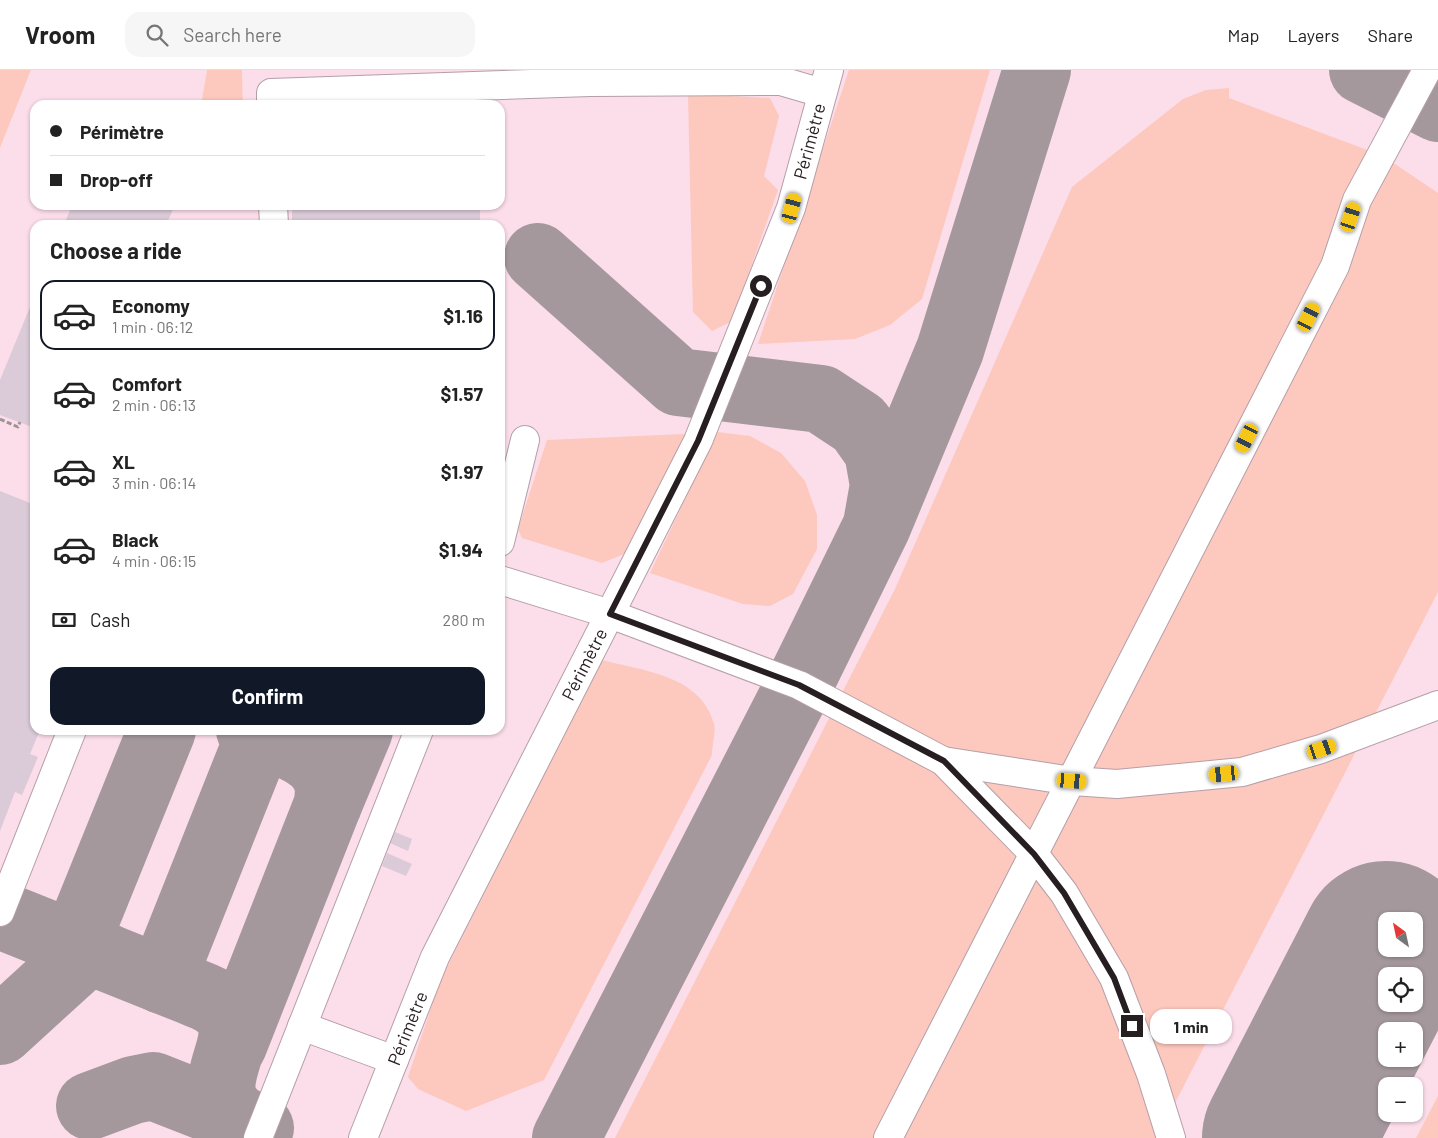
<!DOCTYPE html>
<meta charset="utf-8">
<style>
body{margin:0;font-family:Barlow,sans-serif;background:#f6f6f6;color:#222;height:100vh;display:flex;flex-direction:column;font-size:19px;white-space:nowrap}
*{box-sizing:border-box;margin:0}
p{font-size:16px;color:#767676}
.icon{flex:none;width:28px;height:28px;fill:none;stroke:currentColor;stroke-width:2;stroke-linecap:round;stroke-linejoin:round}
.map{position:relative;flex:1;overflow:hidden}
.drawer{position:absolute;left:30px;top:150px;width:475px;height:515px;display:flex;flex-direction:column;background:#fff;border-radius:15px;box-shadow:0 1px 4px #0004}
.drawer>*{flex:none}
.hud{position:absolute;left:30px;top:30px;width:475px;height:110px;border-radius:15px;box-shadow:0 1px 4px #0004;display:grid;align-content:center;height:110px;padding:0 20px;background:#fff}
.needle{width:32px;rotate:327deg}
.buttons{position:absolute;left:1378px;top:842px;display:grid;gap:10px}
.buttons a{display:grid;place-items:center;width:45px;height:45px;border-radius:10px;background:#fff;box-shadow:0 1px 4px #0004;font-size:25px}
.end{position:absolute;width:22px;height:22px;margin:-11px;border:6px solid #261e21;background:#fff;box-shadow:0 0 0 2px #fff}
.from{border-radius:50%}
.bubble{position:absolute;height:35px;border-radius:15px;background:#fff;box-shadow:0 1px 4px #0004;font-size:16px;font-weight:700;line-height:35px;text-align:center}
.car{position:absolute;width:15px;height:30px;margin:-15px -8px;border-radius:6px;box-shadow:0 0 4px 1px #0007;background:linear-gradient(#f5c518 24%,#345 0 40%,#f5c518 0 76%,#345 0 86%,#f5c518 0)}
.hud b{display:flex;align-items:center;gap:18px;height:48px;font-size:19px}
.hud b+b{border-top:1px solid #e0e0e0}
.hud i{width:12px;height:12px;background:#222}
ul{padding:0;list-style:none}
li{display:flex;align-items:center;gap:15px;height:70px;margin:0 10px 8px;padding:0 10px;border:2px solid transparent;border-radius:15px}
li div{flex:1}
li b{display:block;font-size:19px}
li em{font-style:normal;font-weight:700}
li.on{border-color:#111827}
li>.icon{width:45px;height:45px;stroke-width:1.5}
h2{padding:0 20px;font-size:22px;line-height:60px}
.pay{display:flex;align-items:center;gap:12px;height:55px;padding:0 20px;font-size:19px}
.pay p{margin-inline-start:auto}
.action{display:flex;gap:10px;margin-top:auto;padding:10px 20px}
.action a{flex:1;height:58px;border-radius:15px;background:#111827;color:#fff;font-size:20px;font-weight:700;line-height:58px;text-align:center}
header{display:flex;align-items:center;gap:30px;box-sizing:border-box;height:70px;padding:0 25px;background:#fff;border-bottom:1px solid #e0e0e0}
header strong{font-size:24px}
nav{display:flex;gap:28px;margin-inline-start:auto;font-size:18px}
.search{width:350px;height:45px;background:#f6f6f6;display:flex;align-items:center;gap:12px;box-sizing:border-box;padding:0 18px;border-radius:15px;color:#767676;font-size:19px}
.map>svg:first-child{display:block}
</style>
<header>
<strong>Vroom</strong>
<div class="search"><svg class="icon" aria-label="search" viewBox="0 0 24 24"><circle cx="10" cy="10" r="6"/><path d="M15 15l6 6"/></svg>Search here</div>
<nav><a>Map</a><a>Layers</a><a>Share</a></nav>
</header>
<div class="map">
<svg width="1438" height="1068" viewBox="0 0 1438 1068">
<rect width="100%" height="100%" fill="#fceff4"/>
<path fill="#fcddea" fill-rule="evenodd" d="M31 0H207L201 35H35V135H500V35H243L242 0H1438V1068H0V78ZM35 155H500V660H35ZM1386 851H1414V879H1386ZM1386 906H1414V934H1386ZM1386 961H1414V989H1386ZM1386 1016H1414V1044H1386Z"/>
<g fill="#fdc8bd">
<path d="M0 0H31L0 78Z"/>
<path d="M207 0H242L243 35H201Z"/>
<path d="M849 0H990L922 229 890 255 855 269 758 274Z"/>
<path d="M1229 18V28L1383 86 1438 123V522L1157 1068H615L895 519 1072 117 1183 29 1206 20Z"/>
<path d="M688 24 770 28 779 46 764 106 778 120 732 251 712 261 693 242Z"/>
<path d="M717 362 750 366 781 383 805 411 817 445V479L793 524 770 536 743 534 650 503Z"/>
<path d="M685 364 624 484 602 493 522 468 518 459 547 370Z"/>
<path d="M602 590C643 601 701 605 714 654 716 662 712 675 712 685L544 1010 466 1041 418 1019 408 1007 440 911Z"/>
<path d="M1438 1026V1068H1416Z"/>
</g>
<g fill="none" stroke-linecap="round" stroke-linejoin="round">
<g stroke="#a4989d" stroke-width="68">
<path d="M1363 0 1438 38"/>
<path d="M538 187 678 312 821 329 859 354 878 381 884 415 878 449"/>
<path d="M328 734 359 660"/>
<path d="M0 845 188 920C197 924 208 927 216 933 264 967 186 1015 244 1052"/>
<path d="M75 875 162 660"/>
<path d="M162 910 260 664"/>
<path d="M0 961 79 889 91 886H104"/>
<path d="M233 975 328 734C328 728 330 720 328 714 322 681 276 671 250 660"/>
<path d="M90 1036 133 1020 153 1016 260 1058"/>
<path d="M566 1068 799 615 877 456 950 280 1037 0"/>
</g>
<path stroke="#a4989d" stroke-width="170" d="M1287 1068 1386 876"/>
</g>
<g fill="#dbcad8">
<path d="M477 29V35H304Z"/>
<path d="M72 135H175L166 155H64Z"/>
<rect x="292" y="135" width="188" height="20"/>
<path d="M35 225V358L0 345V310Z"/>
<path d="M0 421 35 435V660H40L30 684 38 687 22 725 15 722 0 761Z"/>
<path d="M395 762 412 769 408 781 390 773Z"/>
<path d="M387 783 412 794 406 806 382 796Z"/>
</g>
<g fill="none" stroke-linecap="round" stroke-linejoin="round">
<g stroke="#b49fa8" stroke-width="30">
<g id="minor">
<path d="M271 35V23L590 12 781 11 822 23"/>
<path d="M273 135 274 155"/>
<path d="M500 472 525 370"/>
<path d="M500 510 610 544 799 615 943 691 1034 784 1064 823 1114 908 1151 1004 1171 1068"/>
<path d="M943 691 1072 711 1117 714 1242 702 1321 679 1438 635"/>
<path d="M0 842 72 660"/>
<path d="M302 956 394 990"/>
<path d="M258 1068 419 660"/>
<path d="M363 1068 435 887 698 371 791 138 829 0"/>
<path d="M888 1068 1335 196 1357 130 1427 0"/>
</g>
</g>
<path stroke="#9e9498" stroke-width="3" stroke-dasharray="5 2.5" stroke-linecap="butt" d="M0 349 18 357 20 352"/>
<use href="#minor" stroke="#fff" stroke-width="28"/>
</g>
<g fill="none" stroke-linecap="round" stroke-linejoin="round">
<path stroke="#261e21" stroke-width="6" d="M761 216 698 371 610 544 799 615 944 691 1034 784 1064 823 1114 908 1132 956"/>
</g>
<g text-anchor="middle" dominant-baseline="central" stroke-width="4" stroke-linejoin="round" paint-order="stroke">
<g font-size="18" fill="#261e21" stroke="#fff">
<text transform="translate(809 71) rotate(-75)">Périmètre</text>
<text transform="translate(584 594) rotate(-63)">Périmètre</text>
<text transform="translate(407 958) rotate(-68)">Périmètre</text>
</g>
</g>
</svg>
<div class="buttons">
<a><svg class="needle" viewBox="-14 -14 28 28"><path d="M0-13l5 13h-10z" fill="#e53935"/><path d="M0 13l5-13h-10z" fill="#767676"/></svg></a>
<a><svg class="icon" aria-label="locate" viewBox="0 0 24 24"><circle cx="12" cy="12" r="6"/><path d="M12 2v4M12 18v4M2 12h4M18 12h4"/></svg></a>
<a>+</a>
<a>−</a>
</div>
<i class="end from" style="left:761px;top:216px"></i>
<i class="end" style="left:1132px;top:956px"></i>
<div class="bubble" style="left:1150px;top:939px;width:82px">1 min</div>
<i class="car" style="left:792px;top:138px;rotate:15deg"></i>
<i class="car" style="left:1351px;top:147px;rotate:18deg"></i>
<i class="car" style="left:1309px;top:247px;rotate:27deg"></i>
<i class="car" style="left:1247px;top:368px;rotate:207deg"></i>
<i class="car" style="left:1322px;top:679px;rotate:71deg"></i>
<i class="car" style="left:1224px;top:704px;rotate:264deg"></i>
<i class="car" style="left:1072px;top:711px;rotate:94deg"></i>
<div class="hud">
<b><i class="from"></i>Périmètre</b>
<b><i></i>Drop-off</b>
</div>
<section class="drawer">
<h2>Choose a ride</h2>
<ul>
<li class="on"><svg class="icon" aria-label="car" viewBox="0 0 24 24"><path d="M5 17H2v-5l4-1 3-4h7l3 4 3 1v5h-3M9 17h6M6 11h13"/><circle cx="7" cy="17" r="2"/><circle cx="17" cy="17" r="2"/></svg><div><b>Economy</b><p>1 min · 06:12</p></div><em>$1.16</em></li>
<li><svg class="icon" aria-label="car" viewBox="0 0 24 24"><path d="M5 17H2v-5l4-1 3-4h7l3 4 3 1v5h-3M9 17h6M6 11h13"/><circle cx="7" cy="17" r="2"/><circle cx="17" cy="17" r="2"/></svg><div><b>Comfort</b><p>2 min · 06:13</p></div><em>$1.57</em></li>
<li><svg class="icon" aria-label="car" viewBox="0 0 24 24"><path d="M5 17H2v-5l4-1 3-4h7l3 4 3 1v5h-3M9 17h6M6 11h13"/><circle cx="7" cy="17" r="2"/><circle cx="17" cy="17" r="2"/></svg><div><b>XL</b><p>3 min · 06:14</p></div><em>$1.97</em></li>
<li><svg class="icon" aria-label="car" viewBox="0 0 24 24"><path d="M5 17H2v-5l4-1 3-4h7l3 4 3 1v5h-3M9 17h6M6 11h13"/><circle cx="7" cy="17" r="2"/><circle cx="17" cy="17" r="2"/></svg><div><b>Black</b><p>4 min · 06:15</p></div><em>$1.94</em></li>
</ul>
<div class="pay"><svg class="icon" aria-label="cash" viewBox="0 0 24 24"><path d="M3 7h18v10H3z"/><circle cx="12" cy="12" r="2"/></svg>Cash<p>280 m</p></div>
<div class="action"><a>Confirm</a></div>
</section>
</div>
